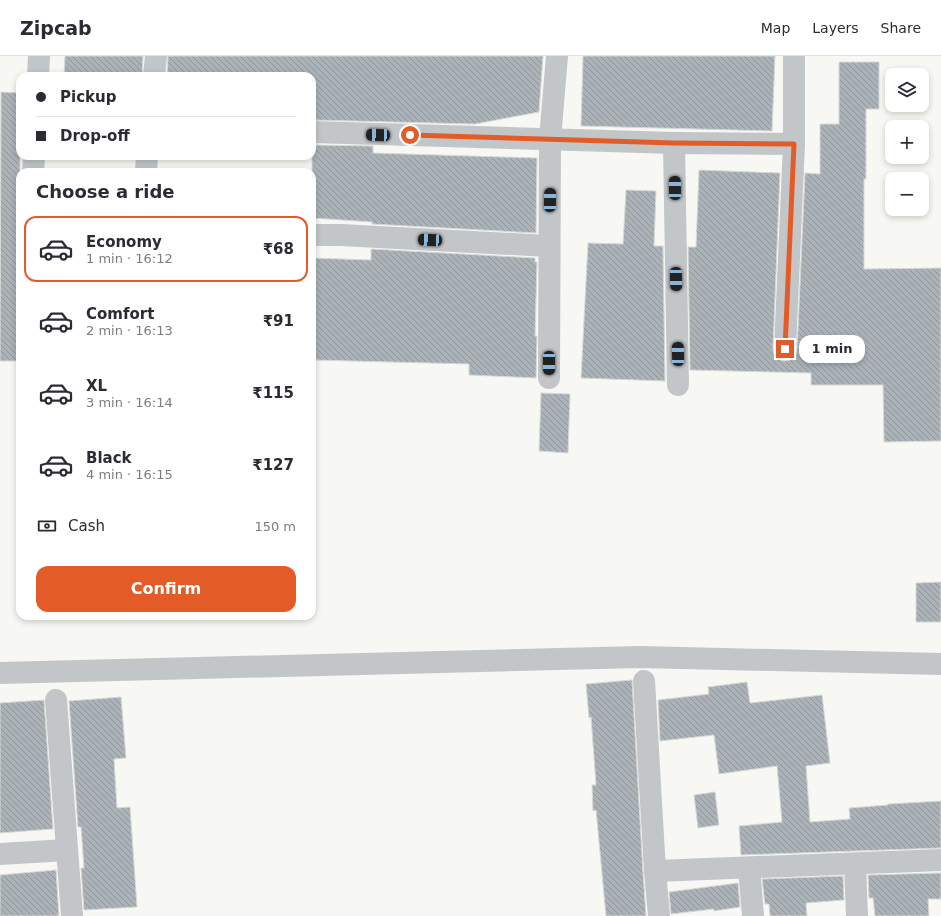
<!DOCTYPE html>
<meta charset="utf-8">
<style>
body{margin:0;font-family:"DejaVu Sans",sans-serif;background:#f2f2f3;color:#2b2b33;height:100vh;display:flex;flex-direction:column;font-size:15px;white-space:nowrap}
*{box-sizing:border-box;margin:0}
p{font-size:13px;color:#7c7c81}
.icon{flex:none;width:22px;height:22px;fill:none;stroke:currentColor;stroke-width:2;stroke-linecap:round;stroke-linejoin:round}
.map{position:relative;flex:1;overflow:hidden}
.details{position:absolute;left:16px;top:112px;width:300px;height:452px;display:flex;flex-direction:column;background:#fff;border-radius:12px;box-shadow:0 2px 6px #0003}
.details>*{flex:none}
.banner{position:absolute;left:16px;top:16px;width:300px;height:88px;border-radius:12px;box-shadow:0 2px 6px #0003;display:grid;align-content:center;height:88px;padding:0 20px;background:#fff}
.tools{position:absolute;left:885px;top:12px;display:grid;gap:8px}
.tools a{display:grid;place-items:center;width:44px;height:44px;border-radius:8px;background:#fff;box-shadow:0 2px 6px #0003;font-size:20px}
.end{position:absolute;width:18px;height:18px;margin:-9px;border:5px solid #e35c28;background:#fff;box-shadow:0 0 0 2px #fff}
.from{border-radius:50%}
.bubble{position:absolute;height:28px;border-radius:12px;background:#fff;box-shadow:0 2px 6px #0003;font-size:13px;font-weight:800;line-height:28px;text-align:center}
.car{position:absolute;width:12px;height:24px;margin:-12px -6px;border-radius:5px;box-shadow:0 0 3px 1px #0007;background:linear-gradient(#222 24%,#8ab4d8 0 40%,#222 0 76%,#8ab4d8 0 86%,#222 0)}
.banner b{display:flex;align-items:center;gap:14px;height:38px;font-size:15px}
.banner b+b{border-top:1px solid #e1e1e2}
.banner i{width:10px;height:10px;background:#2b2b33}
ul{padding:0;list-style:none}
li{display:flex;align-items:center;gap:12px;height:66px;margin:0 8px 6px;padding:0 12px;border:2px solid transparent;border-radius:12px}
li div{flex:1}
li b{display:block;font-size:15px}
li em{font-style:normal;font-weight:800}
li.current{border-color:#e35c28}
li>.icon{width:36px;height:36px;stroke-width:1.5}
h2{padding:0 20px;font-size:18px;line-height:48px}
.pay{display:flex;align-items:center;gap:10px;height:44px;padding:0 20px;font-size:15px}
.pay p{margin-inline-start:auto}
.action{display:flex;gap:8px;margin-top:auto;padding:8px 20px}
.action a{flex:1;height:46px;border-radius:12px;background:#e35c28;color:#fff;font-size:16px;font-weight:800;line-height:46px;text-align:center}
header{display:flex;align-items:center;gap:24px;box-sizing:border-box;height:56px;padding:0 20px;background:#fff;border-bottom:1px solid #e1e1e2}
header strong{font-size:19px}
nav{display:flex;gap:22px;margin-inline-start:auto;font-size:14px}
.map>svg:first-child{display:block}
</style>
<header>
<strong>Zipcab</strong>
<nav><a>Map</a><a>Layers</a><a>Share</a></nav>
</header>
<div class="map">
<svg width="941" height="860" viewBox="0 0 941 860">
<defs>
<pattern id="building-back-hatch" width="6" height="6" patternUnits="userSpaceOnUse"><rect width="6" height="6" fill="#abb3b9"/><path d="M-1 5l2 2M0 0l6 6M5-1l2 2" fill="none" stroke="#8f969c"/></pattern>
</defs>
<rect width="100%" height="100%" fill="#f7f7f4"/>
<g fill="url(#building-back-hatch)" stroke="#d8d9d6">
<path d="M65 0H143L142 20H64Z"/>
<path d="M168 0H543L539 56 475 68 312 64V20H167Z"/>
<path d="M583 0H775L772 75 581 70Z"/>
<path d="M839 6H879V53H866V123H864V213L941 212V385L884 386 883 329H811V317L690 314 688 191H696L699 114 780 117 773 292 774 299 778 303 784 305 790 304 796 299 797 294 805 117 820 118V68H839Z"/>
<path d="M1 36 20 37V305H0Z"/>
<path d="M312 89 373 90V97L537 102 536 177 372 168V166L312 162Z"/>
<path d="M626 134 656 135 654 190H663L665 325 581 322 588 187 623 188Z"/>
<path d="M371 193 535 202V206H537L535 280H537L536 322 469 319V308L312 304V202L371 204Z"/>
<path d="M541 337 570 338 568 397 539 395Z"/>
<path d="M941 526V566H916V527Z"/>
<path d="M632 624 643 816 646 860H606L596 754 593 755 592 729H596L591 661 589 662 586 628Z"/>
<path d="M747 626 750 647 822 639 830 707 806 710 810 766 850 763 849 752 888 749V748L941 745V792L741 799 739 770 782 766 777 710 719 718 714 679 660 685 658 644 709 638 708 631Z"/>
<path d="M121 641 126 702 114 703 117 752 130 751 137 851 84 854 81 812H84L81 771H78L69 645Z"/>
<path d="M44 644 53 773 0 777V647Z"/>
<path d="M715 736 719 769 698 772 694 739Z"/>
<path d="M56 814 59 860H0V819Z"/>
<path d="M941 817V843H928L929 860H875L873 842H869L868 819Z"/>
<path d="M843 820 844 844 806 847 807 860H770L769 848H765L762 823Z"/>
<path d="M738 827 740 851 714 855V853L671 858 669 836Z"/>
</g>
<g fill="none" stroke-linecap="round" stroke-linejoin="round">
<g stroke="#c2c6c9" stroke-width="22">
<path d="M38 20 39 0"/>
<path d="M154 20 156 0"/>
<path d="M312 76 674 87 794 88"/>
<path d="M674 87 678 329"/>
<path d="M33 116 34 100"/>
<path d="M146 116 147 100"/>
<path d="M312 179H341L549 190"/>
<path d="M785 293 794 88V0"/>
<path d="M549 322 550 83 557 0"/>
<path d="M0 617 640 601 941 608"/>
<path d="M644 625 655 815 659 860"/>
<path d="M56 644 72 860"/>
<path d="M0 798 67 794"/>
<path d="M855 808 857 860"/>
<path d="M749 812 753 860"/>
<path d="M655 815 941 804"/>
</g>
</g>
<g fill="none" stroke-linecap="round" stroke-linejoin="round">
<path stroke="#e35c28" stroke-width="5" d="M410 79 674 87 794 88 785 293"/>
</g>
</svg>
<div class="tools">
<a><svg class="icon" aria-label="layers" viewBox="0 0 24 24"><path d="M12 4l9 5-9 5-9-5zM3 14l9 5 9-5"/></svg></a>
<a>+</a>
<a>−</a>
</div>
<i class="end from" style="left:410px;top:79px"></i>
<i class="end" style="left:785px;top:293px"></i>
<div class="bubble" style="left:799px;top:279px;width:66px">1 min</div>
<i class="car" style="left:378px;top:79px;rotate:272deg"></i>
<i class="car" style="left:675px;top:132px;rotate:359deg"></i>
<i class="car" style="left:550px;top:144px;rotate:1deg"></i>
<i class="car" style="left:430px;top:184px;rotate:273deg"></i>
<i class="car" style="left:676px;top:223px;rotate:179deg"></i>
<i class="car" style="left:678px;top:298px;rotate:359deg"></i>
<i class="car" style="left:549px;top:307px;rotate:180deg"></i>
<div class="banner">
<b><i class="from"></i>Pickup</b>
<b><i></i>Drop-off</b>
</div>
<section class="details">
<h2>Choose a ride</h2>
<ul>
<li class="current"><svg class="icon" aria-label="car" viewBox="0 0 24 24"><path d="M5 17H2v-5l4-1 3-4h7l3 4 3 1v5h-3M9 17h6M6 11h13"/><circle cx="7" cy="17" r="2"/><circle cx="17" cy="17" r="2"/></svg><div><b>Economy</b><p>1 min · 16:12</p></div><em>₹68</em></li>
<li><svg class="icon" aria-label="car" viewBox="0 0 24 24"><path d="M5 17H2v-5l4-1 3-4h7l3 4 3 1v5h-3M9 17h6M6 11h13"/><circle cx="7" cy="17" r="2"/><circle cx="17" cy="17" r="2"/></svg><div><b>Comfort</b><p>2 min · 16:13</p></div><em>₹91</em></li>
<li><svg class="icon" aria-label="car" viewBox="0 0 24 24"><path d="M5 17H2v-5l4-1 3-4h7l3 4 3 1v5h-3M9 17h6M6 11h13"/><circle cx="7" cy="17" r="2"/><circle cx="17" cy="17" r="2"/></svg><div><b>XL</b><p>3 min · 16:14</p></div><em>₹115</em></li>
<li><svg class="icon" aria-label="car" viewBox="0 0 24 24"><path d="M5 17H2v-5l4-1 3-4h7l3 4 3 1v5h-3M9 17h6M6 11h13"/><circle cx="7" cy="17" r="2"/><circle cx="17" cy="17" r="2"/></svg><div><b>Black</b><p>4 min · 16:15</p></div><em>₹127</em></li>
</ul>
<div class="pay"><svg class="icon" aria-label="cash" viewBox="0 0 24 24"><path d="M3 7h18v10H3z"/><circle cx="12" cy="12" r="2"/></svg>Cash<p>150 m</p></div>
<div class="action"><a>Confirm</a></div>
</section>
</div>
